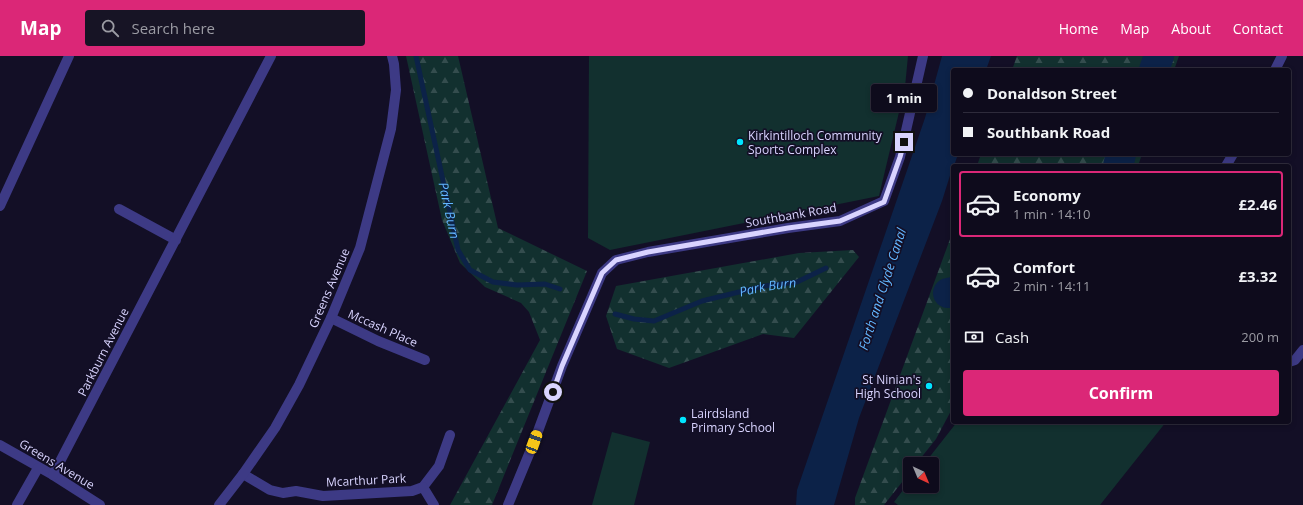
<!DOCTYPE html>
<meta charset="utf-8">
<style>
body{margin:0;font-family:"Open Sans",sans-serif;background:#171425;color:#f1f3f6;height:100vh;display:flex;flex-direction:column;font-size:15px;white-space:nowrap}
*{box-sizing:border-box;margin:0}
p{font-size:13px;color:#9b9ba3}
.icon{flex:none;width:22px;height:22px;fill:none;stroke:currentColor;stroke-width:2;stroke-linecap:round;stroke-linejoin:round}
.map{position:relative;flex:1;overflow:hidden}
.details{position:absolute;left:951px;top:108px;width:340px;height:260px;display:flex;flex-direction:column;background:#0e0b1c;border-radius:4px;box-shadow:0 2px 6px #0003,0 0 0 1px #2e2b3b}
.details>*{flex:none}
.guide{position:absolute;left:951px;top:12px;width:340px;height:88px;border-radius:4px;box-shadow:0 2px 6px #0003,0 0 0 1px #2e2b3b;display:grid;align-content:center;height:88px;padding:0 12px;background:#0e0b1c}
.needle{width:26px;rotate:136deg}
.buttons{position:absolute;left:903px;top:401px;display:grid;gap:8px}
.buttons a{display:grid;place-items:center;width:36px;height:36px;border-radius:4px;background:#0e0b1c;box-shadow:0 2px 6px #0003,0 0 0 1px #2e2b3b;font-size:20px}
.end{position:absolute;width:18px;height:18px;margin:-9px;border:5px solid #d9d4ff;background:#111;box-shadow:0 0 0 2px #111}
.from{border-radius:50%}
.bubble{position:absolute;height:28px;border-radius:4px;background:#0e0b1c;box-shadow:0 2px 6px #0003,0 0 0 1px #2e2b3b;font-size:13px;font-weight:700;line-height:28px;text-align:center}
.car{position:absolute;width:12px;height:24px;margin:-12px -6px;border-radius:5px;box-shadow:0 0 3px 1px #0007;background:linear-gradient(#f5c518 24%,#345 0 40%,#f5c518 0 76%,#345 0 86%,#f5c518 0)}
.guide b{display:flex;align-items:center;gap:14px;height:38px;font-size:15px}
.guide b+b{border-top:1px solid #2e2b3b}
.guide i{width:10px;height:10px;background:#f1f3f6}
ul{padding:7px 0 0;list-style:none}
li{display:flex;align-items:center;gap:12px;height:66px;margin:0 8px 6px;padding:0 4px;border:2px solid transparent;border-radius:4px}
li div{flex:1}
li b{display:block;font-size:15px}
li em{font-style:normal;font-weight:700}
li.active{border-color:#db2777}
li>.icon{width:36px;height:36px;stroke-width:1.5}
.pay{display:flex;align-items:center;gap:10px;height:44px;padding:0 12px;font-size:15px}
.pay p{margin-inline-start:auto}
.primary-button{display:flex;gap:8px;margin-top:auto;padding:8px 12px}
.primary-button a{flex:1;height:46px;border-radius:4px;background:#db2777;color:#fff;font-size:16px;font-weight:700;line-height:46px;text-align:center}
header{display:flex;align-items:center;gap:24px;box-sizing:border-box;height:56px;padding:0 20px;background:#db2777;color:#fff}
header strong{font-size:19px}
nav{display:flex;gap:22px;margin-inline-start:auto;font-size:14px}
.search{width:280px;height:36px;background:#171425;display:flex;align-items:center;gap:10px;box-sizing:border-box;padding:0 14px;border-radius:4px;color:#9b9ba3;font-size:15px}
.map>svg:first-child{display:block}
</style>
<header>
<strong>Map</strong>
<div class="search"><svg class="icon" aria-label="search" viewBox="0 0 24 24"><circle cx="10" cy="10" r="6"/><path d="M15 15l6 6"/></svg>Search here</div>
<nav><a>Home</a><a>Map</a><a>About</a><a>Contact</a></nav>
</header>
<div class="map">
<svg width="1303" height="449" viewBox="0 0 1303 449">
<defs>
<pattern id="forest-firs" width="22" height="20" patternUnits="userSpaceOnUse"><rect width="22" height="20" fill="#12302f"/><path d="M5 1l3.5 6h-7zM16 11l3.5 6h-7z" fill="#344d4e"/></pattern>
</defs>
<rect width="100%" height="100%" fill="#130f26"/>
<g fill="url(#forest-firs)">
<path d="M406 0H458L498 172 587 215 492 449H450L540 284 529 256 521 247 485 231 460 207 442 164Z"/>
<path d="M1017 0H1179L1174 14H1012Z"/>
<path d="M981 98H1142L1138 110H977Z"/>
<path d="M953 175V351L936 383 916 408H910V416L884 449H855V442Z"/>
<path d="M853 194 859 201 794 282 763 278 669 312 617 293 606 260 616 230 799 197Z"/>
</g>
<g fill="#12302f">
<path d="M589 0H908L905 31 879 140 610 194 588 182Z"/>
<path d="M957 366H1166L1100 449H898L894 446 910 425V430H932V408H924Z"/>
<path d="M612 376 650 386 634 449H592Z"/>
</g>
<path fill="#0c2248" d="M942 0H991L986 14H953V98H958L954 110H953L942 145 859 362 834 449H796L797 434 925 62Z"/>
<g fill="none" stroke-linecap="round" stroke-linejoin="round">
<g stroke="#0c2248" stroke-width="5">
<path id="s1" d="M416 0 458 194 470 214 493 226 517 229 545 228 560 233"/>
<path id="s2" d="M615 258 634 263 654 265 702 245 764 230 797 226 826 212"/>
</g>
<g stroke="#0c2248" stroke-width="30">
<path d="M1154 14 1159 0"/>
<path d="M1118 110 1121 98"/>
<path d="M948 237 953 236"/>
</g>
<g stroke="#3d3a85" stroke-width="10">
<path d="M1275 14 1282 0"/>
<path d="M1226 110 1233 98"/>
<path d="M0 150 69 0"/>
<path d="M119 153 176 184"/>
<path d="M331 262 378 285 425 304"/>
<path d="M1289 306 1295 304 1303 294"/>
<path d="M0 389 53 419 100 449"/>
<path d="M243 418 270 434 283 437 296 435 323 440 412 435 423 431 439 410 450 379"/>
<path d="M53 419 271 0"/>
<path d="M423 431 434 449"/>
<path d="M17 449 38 412"/>
<path d="M219 449 243 418 275 372 299 329 331 262 360 192 391 73 396 34 394 8 392 0"/>
<path d="M508 449 534 386 562 310 602 217 616 204 648 196 788 172 840 165 884 145 900 101 923 0"/>
</g>
</g>
<g fill="none" stroke-linecap="round" stroke-linejoin="round">
<path stroke="#d9d4ff" stroke-width="5" d="M553 336 562 310 602 217 616 204 648 196 788 172 840 165 884 146 900 101 904 86"/>
</g>
<g fill="#00e5ff" stroke="#130f26" stroke-width="1.5">
<circle cx="740" cy="86" r="4"/>
<circle cx="929" cy="330" r="4"/>
<circle cx="683" cy="364" r="4"/>
</g>
<g text-anchor="middle" dominant-baseline="central" stroke-width="3.5" stroke-linejoin="round" paint-order="stroke">
<g font-size="12" fill="#d9d4ff" stroke="#130f26" text-anchor="start">
<text x="748" y="79">Kirkintilloch Community<tspan x="748" dy="14">Sports Complex</tspan></text>
<text x="921" y="323" text-anchor="end">St Ninian's<tspan x="921" dy="14">High School</tspan></text>
<text x="691" y="357">Lairdsland<tspan x="691" dy="14">Primary School</tspan></text>
</g>
<g font-size="12" fill="#d9d4ff" stroke="#130f26">
<text transform="translate(791 159) rotate(-10)">Southbank Road</text>
<text transform="translate(329 232) rotate(-67)">Greens Avenue</text>
<text transform="translate(383 272) rotate(24)">Mccash Place</text>
<text transform="translate(103 296) rotate(-63)">Parkburn Avenue</text>
<text transform="translate(57 408) rotate(31)">Greens Avenue</text>
<text transform="translate(366 424) rotate(-3)">Mcarthur Park</text>
</g>
<g font-size="13" font-style="italic" fill="#62b6ff" stroke="#130f26">
<text stroke="none"><textPath href="#s1" startOffset="158">Park Burn</textPath></text>
<text stroke="none"><textPath href="#s2" startOffset="159">Park Burn</textPath></text>
<text transform="translate(882 233) rotate(-72)">Forth and Clyde Canal</text>
</g>
</g>
</svg>
<div class="buttons">
<a><svg class="needle" viewBox="-14 -14 28 28"><path d="M0-13l5 13h-10z" fill="#e53935"/><path d="M0 13l5-13h-10z" fill="#9b9ba3"/></svg></a>
</div>
<i class="end from" style="left:553px;top:336px"></i>
<i class="end" style="left:904px;top:86px"></i>
<div class="bubble" style="left:871px;top:28px;width:66px">1 min</div>
<i class="car" style="left:534px;top:386px;rotate:20deg"></i>
<div class="guide">
<b><i class="from"></i>Donaldson Street</b>
<b><i></i>Southbank Road</b>
</div>
<section class="details">
<ul>
<li class="active"><svg class="icon" aria-label="car" viewBox="0 0 24 24"><path d="M5 17H2v-5l4-1 3-4h7l3 4 3 1v5h-3M9 17h6M6 11h13"/><circle cx="7" cy="17" r="2"/><circle cx="17" cy="17" r="2"/></svg><div><b>Economy</b><p>1 min · 14:10</p></div><em>£2.46</em></li>
<li><svg class="icon" aria-label="car" viewBox="0 0 24 24"><path d="M5 17H2v-5l4-1 3-4h7l3 4 3 1v5h-3M9 17h6M6 11h13"/><circle cx="7" cy="17" r="2"/><circle cx="17" cy="17" r="2"/></svg><div><b>Comfort</b><p>2 min · 14:11</p></div><em>£3.32</em></li>
</ul>
<div class="pay"><svg class="icon" aria-label="cash" viewBox="0 0 24 24"><path d="M3 7h18v10H3z"/><circle cx="12" cy="12" r="2"/></svg>Cash<p>200 m</p></div>
<div class="primary-button"><a>Confirm</a></div>
</section>
</div>
